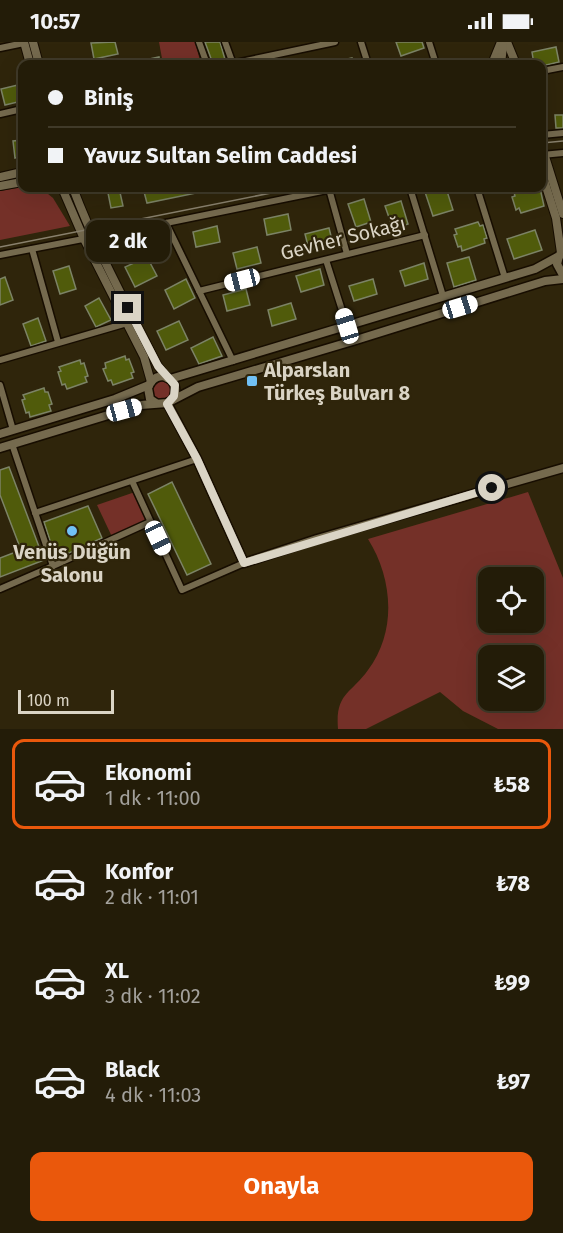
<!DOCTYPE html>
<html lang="tr">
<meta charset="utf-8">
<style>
body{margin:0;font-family:"Fira Sans",sans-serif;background:#2b2512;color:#f1f3f6;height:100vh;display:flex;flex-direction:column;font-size:22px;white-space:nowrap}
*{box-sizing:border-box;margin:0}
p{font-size:20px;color:#a3a19c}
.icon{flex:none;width:33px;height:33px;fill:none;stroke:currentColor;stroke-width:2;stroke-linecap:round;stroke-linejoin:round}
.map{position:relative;height:687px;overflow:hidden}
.side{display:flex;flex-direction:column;background:#231c08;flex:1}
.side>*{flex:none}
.top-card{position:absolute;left:18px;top:18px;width:528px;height:132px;border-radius:12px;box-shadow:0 6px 24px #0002,0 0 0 2px #403a29;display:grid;align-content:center;height:132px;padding:0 30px;background:#231c08}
.buttons{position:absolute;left:478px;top:525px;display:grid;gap:12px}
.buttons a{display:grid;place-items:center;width:66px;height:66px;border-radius:12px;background:#231c08;box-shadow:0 6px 24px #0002,0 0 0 2px #403a29;font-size:30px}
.scale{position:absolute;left:18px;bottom:15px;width:96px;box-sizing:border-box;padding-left:6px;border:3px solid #dad4c5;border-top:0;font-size:16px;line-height:21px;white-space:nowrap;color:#dad4c5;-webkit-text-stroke:4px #2f250b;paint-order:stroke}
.end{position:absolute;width:27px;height:27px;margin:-14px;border:8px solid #dad4c5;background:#111;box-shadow:0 0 0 3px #111}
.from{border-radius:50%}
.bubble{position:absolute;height:42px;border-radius:12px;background:#231c08;box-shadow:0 6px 24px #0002,0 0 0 2px #403a29;font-size:20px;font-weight:700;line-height:42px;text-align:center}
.car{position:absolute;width:18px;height:36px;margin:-18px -9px;border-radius:8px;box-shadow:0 0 4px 2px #0007;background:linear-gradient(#fff 24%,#345 0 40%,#fff 0 76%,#345 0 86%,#fff 0)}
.top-card b{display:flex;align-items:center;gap:21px;height:57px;font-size:22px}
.top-card b+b{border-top:2px solid #403a29}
.top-card i{width:15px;height:15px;background:#f1f3f6}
ul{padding:10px 0 0;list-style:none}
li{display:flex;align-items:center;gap:18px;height:90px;margin:0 12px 9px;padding:0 18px;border:3px solid transparent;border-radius:12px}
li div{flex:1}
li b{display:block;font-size:22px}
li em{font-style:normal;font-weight:700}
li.current{border-color:#ea580c}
li>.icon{width:54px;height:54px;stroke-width:1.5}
.primary-button{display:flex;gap:12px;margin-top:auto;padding:12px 30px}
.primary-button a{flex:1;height:69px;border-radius:12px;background:#ea580c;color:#fff;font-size:24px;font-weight:700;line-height:69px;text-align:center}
.status{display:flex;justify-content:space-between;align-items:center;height:42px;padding:0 30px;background:#231c08;direction:ltr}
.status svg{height:16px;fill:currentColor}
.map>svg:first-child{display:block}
</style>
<div class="status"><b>10:57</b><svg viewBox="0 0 49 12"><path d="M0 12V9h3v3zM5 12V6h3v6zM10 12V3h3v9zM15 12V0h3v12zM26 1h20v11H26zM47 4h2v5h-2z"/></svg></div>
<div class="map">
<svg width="563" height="687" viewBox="0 0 563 687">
<rect width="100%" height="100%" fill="#2f250b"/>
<g fill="#743028" fill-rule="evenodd">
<path d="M159 0H195L201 22H163Z"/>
<path d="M22 145 42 147 53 156 70 184 0 198V149Z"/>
<circle cx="162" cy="348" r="10"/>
<path d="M135 450 150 483 114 499 97 463Z"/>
<path d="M528 450 563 536V687H498L463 669 440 650 366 687H338C335 651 351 652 368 628 397 589 393 537 368 497ZM489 536H534V580H489ZM489 614H534V658H489Z"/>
</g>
<g fill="#505b0b" stroke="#7c8366" stroke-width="1.5">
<path d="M115 0 118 12 94 17 91 1Z"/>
<path d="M205 0H220L226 21 213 22Z"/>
<path d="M396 0H422L424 6 401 14Z"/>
<path d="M556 5 559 20 542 24 534 22 532 10Z"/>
<path d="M159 15 160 22H135V20Z"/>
<path d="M352 16 353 22H334V20Z"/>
<path d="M22 42V59L5 63 1 47Z"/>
<path d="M555 73H563V86H556Z"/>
<path d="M22 98V114L15 116 13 99Z"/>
<path d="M107 146H119L123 164 111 166Z"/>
<path d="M143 146H211V148L147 161Z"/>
<path d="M438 146H446L453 168 433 174 425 150Z"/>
<path d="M526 146H540L544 164 521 171 519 166 516 168 512 155 515 154 514 150Z"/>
<path d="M364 157 371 180 356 185 348 162Z"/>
<path d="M401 159 408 182 393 187 385 164Z"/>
<path d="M288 172 291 188 267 193 264 177Z"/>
<path d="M478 180 480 184 483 183 487 196 484 197 485 201 462 209 461 204 458 205 454 193 457 192 455 187Z"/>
<path d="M217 184 220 200 196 205 193 190Z"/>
<path d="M329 186 333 202 309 208 305 192Z"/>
<path d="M535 188 542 208 514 217 507 197Z"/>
<path d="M257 205 261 221 237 227 233 211Z"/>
<path d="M147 215 157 234 135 245 125 225Z"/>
<path d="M469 215 476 238 454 245 447 221Z"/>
<path d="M424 221 428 237 405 244 400 229Z"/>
<path d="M69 224 76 247 60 252 53 229Z"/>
<path d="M320 227 324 243 301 250 296 234Z"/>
<path d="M5 235 13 258 0 263V237Z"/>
<path d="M186 237 195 256 174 267 165 248Z"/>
<path d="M373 237 377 252 354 259 349 244Z"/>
<path d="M246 247 250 263 227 269 223 253Z"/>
<path d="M99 256 111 278 96 285 85 264Z"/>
<path d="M291 261 296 277 272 284 268 268Z"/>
<path d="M38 276 46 299 31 304 23 282Z"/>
<path d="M179 279 188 298 166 308 157 289Z"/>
<path d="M213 295 222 314 199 322 191 306Z"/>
<path d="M125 314 126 318 129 317 134 330 131 331 133 336 113 343 111 338 108 339 103 327 106 326 105 321Z"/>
<path d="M80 318 81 322 84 321 88 334 85 335 87 340 67 347 65 342 62 343 58 330 61 329 59 325Z"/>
<path d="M44 346 45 350H48L52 362 49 363 51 369 30 375 29 370 26 371 22 358 25 357 23 353Z"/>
<path d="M9 425 44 518 0 535V516L21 508 0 453V428Z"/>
<path d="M172 440 211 522 187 533 148 452Z"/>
<path d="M88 464 102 496 56 517 44 480Z"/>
</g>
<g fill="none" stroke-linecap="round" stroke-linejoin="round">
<g stroke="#170d00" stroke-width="9">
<g id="minor">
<path d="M199 0 207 22"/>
<path d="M225 0 233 22"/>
<path d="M361 0 368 22"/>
<path d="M429 0 436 22"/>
<path d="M0 6 24 1"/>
<path d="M231 22 335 0"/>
<path d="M542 29 563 25"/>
<path d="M0 72 22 67"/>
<path d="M542 93 563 91"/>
<path d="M542 113 563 111"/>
<path d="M410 146 443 254"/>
<path d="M477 146 505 236"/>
<path d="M329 147 347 212"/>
<path d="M166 181 233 319"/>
<path d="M32 207 58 300"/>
<path d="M0 213 166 181 337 146"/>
<path d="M326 218 347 284"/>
<path d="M199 249 425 193"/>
<path d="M0 318 127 281"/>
<path d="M0 343 13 388"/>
<path d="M132 439 182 548 244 521"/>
<path d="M35 471 197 417"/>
<path d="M53 524 150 480"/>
<path d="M0 547 53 524 12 402"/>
</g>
</g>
<g stroke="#170d00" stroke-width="10">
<g id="tertiary">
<path d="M24 0 30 22"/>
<path d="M33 0 39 22"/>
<path d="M507 0 516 22"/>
<path d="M492 22 501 0"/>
<path d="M501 22 503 4"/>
<path d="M542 105 563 172"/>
<path d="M542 132 556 176 561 211"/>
<path d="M0 135 22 130"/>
<path d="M0 144 22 140"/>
<path d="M62 146 84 197 144 315 151 340"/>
<path d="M73 146C96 207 128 265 158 324L167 336"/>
</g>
</g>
<g stroke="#170d00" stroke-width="11">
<g id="secondary">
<path d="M563 209 559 214 557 222 563 233"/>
<path d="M170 337 535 227 559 214"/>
<path d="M156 361 150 357 148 346C156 324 183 336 173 357"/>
<path d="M167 361 197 417 244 521 317 497 563 426"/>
<path d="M0 392 115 357 149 343"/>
<path d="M0 406 141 363 167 361 198 345 356 298 545 239 563 237"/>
</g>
</g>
<use href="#minor" stroke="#756a4e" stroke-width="6"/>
<use href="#tertiary" stroke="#756a4e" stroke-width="8"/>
<use href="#secondary" stroke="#756a4e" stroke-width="8"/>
<g stroke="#89816d" stroke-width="1.5">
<path d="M542 101 563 99"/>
<path d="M0 205 296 146"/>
</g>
</g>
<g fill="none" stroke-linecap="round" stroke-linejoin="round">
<path stroke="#dad4c5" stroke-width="8" d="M128 266 158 324 175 343 174 354 167 362 197 417 244 521 492 446"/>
</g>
<g fill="#71c1f5" stroke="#2f250b" stroke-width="2">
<rect x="246" y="333" width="12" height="12" rx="3"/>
<circle cx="72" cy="489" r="6"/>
</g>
<g text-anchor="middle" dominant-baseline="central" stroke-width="4.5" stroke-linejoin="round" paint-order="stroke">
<g font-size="20" fill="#dad4c5" stroke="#2f250b">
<text transform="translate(343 196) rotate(-14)">Gevher Sokağı</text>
</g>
<g font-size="20" font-weight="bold" fill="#dad4c5" stroke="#2f250b" text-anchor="start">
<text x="264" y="328">Alparslan<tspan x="264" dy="23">Türkeş Bulvarı 8</tspan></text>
<text x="72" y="510" text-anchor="middle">Venüs Düğün<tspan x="72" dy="23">Salonu</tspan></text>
</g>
</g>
</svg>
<div class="buttons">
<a><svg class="icon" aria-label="locate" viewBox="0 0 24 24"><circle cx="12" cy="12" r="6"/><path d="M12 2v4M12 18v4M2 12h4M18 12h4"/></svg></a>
<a><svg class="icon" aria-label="layers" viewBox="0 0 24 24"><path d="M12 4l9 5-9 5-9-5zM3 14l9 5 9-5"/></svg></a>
</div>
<div class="scale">100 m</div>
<i class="end from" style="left:492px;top:446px"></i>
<i class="end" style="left:128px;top:266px"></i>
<div class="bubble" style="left:86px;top:178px;width:84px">2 dk</div>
<i class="car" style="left:242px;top:238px;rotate:256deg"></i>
<i class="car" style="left:460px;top:265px;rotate:73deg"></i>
<i class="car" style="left:347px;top:284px;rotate:343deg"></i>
<i class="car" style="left:124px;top:368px;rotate:75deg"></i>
<i class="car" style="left:158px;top:496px;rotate:155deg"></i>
<div class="top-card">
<b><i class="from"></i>Biniş</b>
<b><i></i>Yavuz Sultan Selim Caddesi</b>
</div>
</div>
<section class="side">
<ul>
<li class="current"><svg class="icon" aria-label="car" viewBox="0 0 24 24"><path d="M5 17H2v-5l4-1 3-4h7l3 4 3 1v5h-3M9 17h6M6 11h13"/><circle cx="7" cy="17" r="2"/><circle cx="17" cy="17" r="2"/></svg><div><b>Ekonomi</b><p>1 dk · 11:00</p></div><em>₺58</em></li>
<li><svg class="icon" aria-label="car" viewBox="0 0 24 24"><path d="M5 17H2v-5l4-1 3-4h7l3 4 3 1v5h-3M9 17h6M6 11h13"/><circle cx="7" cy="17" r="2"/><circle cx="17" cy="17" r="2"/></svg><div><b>Konfor</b><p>2 dk · 11:01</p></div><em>₺78</em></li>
<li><svg class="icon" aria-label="car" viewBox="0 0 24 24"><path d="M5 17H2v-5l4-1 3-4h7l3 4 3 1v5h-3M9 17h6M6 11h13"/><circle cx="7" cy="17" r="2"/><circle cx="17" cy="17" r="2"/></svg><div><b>XL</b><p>3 dk · 11:02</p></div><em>₺99</em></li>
<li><svg class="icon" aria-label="car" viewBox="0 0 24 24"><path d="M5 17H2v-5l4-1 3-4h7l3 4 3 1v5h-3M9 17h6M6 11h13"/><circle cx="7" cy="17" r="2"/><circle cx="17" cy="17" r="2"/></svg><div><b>Black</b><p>4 dk · 11:03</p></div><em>₺97</em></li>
</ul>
<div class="primary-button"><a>Onayla</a></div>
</section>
